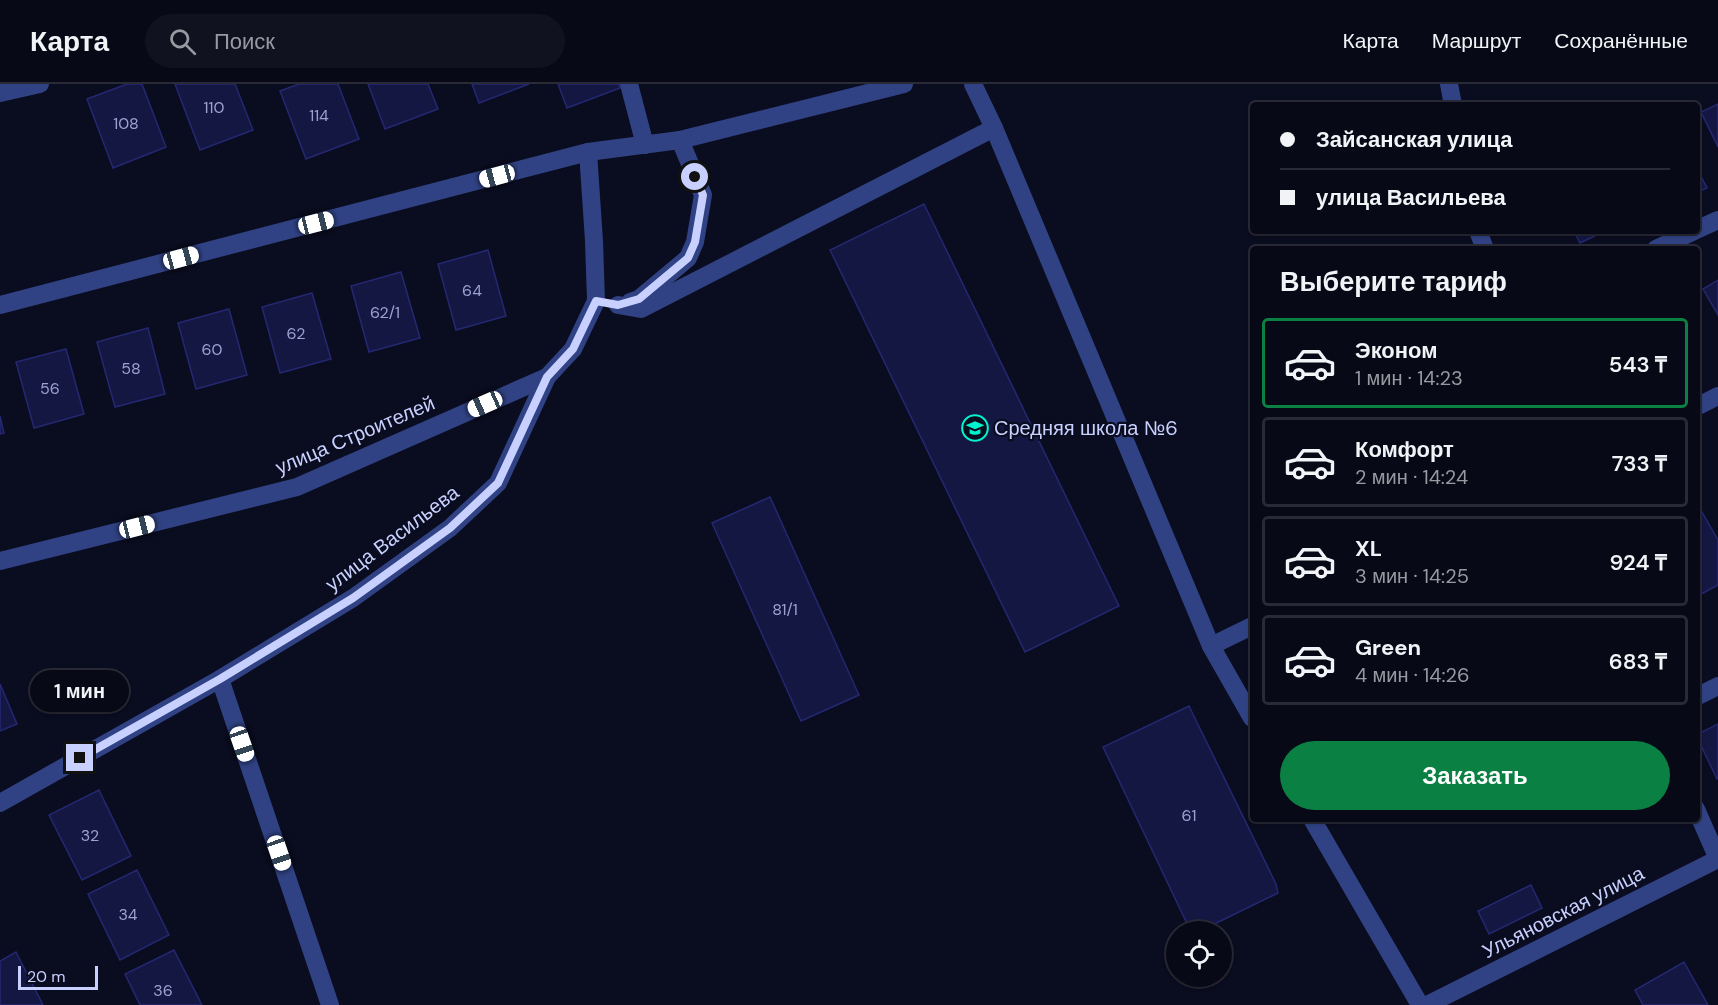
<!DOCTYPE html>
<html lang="ru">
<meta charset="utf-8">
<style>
body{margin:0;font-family:"DM Sans",sans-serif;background:#111220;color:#f1f3f6;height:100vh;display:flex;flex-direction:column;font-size:22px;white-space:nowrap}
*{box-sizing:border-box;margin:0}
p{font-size:20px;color:#989aa1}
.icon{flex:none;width:33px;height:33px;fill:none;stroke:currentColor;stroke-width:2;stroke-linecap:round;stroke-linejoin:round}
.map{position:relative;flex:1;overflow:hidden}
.side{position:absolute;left:1250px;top:162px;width:450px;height:576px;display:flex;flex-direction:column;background:#080917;border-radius:6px;box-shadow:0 2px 4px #0004,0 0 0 2px #292a36}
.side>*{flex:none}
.guide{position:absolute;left:1250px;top:18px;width:450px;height:132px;border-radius:6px;box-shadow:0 2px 4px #0004,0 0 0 2px #292a36;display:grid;align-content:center;height:132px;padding:0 30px;background:#080917}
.buttons{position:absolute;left:1166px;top:837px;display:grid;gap:12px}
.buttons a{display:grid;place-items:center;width:66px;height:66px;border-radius:50%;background:#080917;box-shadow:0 2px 4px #0004,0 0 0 2px #292a36;font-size:30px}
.scale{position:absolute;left:18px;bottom:15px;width:80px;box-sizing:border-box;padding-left:6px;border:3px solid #c8d0ff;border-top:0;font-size:16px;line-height:21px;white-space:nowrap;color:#c8d0ff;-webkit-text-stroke:4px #0a0c1f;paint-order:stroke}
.end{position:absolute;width:27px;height:27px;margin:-14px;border:8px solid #c8d0ff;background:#111;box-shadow:0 0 0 3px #111}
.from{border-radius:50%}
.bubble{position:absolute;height:42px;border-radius:21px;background:#080917;box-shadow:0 2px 4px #0004,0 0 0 2px #292a36;font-size:20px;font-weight:600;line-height:42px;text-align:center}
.car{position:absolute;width:18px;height:36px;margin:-18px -9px;border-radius:8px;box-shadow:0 0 4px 2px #0007;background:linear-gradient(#fff 24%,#345 0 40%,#fff 0 76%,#345 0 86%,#fff 0)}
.guide b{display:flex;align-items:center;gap:21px;height:57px;font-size:22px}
.guide b+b{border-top:2px solid #292a36}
.guide i{width:15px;height:15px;background:#f1f3f6}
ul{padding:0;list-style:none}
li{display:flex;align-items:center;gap:18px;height:90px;margin:0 12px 9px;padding:0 18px;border:3px solid #292a36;border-radius:6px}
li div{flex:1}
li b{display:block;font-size:22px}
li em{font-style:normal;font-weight:600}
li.active{border-color:#0b8043}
li>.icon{width:54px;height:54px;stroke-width:1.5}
h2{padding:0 30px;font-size:27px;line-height:72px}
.action{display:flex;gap:12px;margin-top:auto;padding:12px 30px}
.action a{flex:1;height:69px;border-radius:36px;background:#0b8043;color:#fff;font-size:24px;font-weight:600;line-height:69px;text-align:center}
header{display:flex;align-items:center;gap:36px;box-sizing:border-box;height:84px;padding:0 30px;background:#080917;border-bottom:2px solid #292a36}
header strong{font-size:28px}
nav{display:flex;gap:33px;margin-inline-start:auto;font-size:21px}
.search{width:420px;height:54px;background:#111220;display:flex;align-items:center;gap:15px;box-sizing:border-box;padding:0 21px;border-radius:33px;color:#989aa1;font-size:22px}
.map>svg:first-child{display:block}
</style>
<header>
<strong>Карта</strong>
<div class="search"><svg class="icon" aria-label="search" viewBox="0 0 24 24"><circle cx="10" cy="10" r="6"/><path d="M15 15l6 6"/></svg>Поиск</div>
<nav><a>Карта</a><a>Маршрут</a><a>Сохранённые</a></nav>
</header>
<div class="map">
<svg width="1718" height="921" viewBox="0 0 1718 921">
<rect width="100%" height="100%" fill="#0a0c1f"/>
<g fill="#141742" stroke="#242871" stroke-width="1.5">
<path d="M127 0H142L166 63 113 84 87 15Z"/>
<path d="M175 0H235L253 46 200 66Z"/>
<path d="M299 0H338L359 55 306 75 280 7Z"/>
<path d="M368 0H428L438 25 385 45Z"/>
<path d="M472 0H529L479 19Z"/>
<path d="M558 0H619L620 4 567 24Z"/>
<path d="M1718 20V63L1701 28Z"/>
<path d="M1696 83 1707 104 1696 109Z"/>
<path d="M924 120 1119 522 1025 568 830 166Z"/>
<path d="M1574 147H1605L1580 159Z"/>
<path d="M488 166 506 232 456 246 438 180Z"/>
<path d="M401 188 420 254 369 268 351 202Z"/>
<path d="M1718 196V231L1703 205Z"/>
<path d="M312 209 331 275 280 289 262 223Z"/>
<path d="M229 225 247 291 196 305 178 239Z"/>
<path d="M148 244 165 310 115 323 97 258Z"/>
<path d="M66 265 84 330 34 344 16 278Z"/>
<path d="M0 332 4 349 0 350Z"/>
<path d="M770 413 859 611 801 637 712 439Z"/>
<path d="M1702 428 1718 456V501L1696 513V431Z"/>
<path d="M0 600 17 640 0 647Z"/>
<path d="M1189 622 1276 800 1278 809 1198 848H1191L1103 663Z"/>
<path d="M1718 640V694L1717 695 1696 651Z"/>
<path d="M99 706 131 772 82 796 49 731Z"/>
<path d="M137 786 169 851 120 876 88 810Z"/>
<path d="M1531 801 1542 824 1489 850 1478 827Z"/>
<path d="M174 866 202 921H140L125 890Z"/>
<path d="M16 868 43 921H0V877Z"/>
<path d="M1684 878 1708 921H1643L1635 906Z"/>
</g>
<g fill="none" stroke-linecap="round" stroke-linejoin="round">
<g stroke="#304283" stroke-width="18">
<path d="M629 0 645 61"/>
<path d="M973 0 994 44 1211 562 1252 634"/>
<path d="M1449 0 1453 21"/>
<path d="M0 9 40 0"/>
<path d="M1696 146 1718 136"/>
<path d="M1478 147 1485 165"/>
<path d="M1656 165 1694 147"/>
<path d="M630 218 639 215 688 174 695 158 703 111 680 56"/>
<path d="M0 221 588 68 680 56 904 0"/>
<path d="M618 221 641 225 994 44"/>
<path d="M1696 323 1718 312"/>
<path d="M0 477 297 403 547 293"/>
<path d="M1211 562 1252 542"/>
<path d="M220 595 330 921"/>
<path d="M1696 613 1718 602"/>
<path d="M0 719 220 595 353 514 450 444 498 399 547 293 573 265 596 217 594 157 588 68"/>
<path d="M1696 725 1718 775"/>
<path d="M1312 735 1420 921"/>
<path d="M1427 921 1718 775"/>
</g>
</g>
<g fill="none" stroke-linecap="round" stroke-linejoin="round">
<path stroke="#c8d0ff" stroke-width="8" d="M80 674 220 595 353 514 450 444 498 399 547 293 573 265 596 217 618 221 639 215 688 174 695 158 703 111 695 93"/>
</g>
<defs>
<g id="school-ring" transform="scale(1.35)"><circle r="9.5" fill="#0a0c1f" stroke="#00f3cd" stroke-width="1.5"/><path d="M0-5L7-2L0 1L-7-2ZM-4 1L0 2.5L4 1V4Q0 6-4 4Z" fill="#00f3cd"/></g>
</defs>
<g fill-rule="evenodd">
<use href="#school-ring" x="975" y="344"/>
</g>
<g text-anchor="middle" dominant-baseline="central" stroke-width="4.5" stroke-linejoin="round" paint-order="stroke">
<g font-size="16" fill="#9ba2d0">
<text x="214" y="23">110</text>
<text x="319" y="31">114</text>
<text x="126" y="39">108</text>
<text x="472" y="206">64</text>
<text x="385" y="228">62/1</text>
<text x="296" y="249">62</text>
<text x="212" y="265">60</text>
<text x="131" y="284">58</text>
<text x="50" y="304">56</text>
<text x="785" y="525">81/1</text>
<text x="1189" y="731">61</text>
<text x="90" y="751">32</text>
<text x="128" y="830">34</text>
<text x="163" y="906">36</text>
</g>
<g font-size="20" fill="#c8d0ff" stroke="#0a0c1f" text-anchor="start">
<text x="994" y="344">Средняя школа №6</text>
</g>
<g font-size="20" fill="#c8d0ff" stroke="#0a0c1f">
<text transform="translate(355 351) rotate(-23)">улица Строителей</text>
<text transform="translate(392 454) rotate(-37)">улица Васильева</text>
<text transform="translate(1563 828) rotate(-27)">Ульяновская улица</text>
</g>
</g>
</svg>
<div class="buttons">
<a><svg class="icon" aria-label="locate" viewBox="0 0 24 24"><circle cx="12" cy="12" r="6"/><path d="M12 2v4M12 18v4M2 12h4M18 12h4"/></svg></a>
</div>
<div class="scale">20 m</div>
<i class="end from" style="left:695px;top:93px"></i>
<i class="end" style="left:80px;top:674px"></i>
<div class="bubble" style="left:30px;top:586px;width:99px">1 мин</div>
<i class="car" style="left:497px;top:92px;rotate:255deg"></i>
<i class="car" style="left:316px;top:139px;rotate:76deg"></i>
<i class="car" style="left:181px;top:174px;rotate:75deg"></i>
<i class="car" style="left:485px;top:320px;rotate:246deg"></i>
<i class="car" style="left:137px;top:443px;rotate:76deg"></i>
<i class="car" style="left:242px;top:660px;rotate:161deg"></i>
<i class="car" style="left:279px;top:769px;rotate:161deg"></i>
<div class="guide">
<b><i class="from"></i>Зайсанская улица</b>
<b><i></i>улица Васильева</b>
</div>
<section class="side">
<h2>Выберите тариф</h2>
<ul>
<li class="active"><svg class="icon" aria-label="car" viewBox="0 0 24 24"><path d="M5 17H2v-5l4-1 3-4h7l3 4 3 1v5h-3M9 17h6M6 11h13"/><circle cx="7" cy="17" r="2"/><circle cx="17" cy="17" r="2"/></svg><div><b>Эконом</b><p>1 мин · 14:23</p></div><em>543 ₸</em></li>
<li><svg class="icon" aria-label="car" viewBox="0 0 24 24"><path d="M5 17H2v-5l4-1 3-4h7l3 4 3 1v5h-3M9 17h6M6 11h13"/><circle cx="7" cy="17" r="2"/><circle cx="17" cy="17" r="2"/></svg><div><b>Комфорт</b><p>2 мин · 14:24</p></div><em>733 ₸</em></li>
<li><svg class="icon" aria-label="car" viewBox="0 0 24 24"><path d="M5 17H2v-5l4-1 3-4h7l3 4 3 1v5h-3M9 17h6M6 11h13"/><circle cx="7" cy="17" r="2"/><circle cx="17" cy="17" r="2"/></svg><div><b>XL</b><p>3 мин · 14:25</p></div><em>924 ₸</em></li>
<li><svg class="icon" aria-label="car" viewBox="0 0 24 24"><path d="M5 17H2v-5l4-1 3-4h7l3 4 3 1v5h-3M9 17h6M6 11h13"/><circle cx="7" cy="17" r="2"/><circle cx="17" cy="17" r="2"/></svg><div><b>Green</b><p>4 мин · 14:26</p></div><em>683 ₸</em></li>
</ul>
<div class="action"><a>Заказать</a></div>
</section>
</div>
